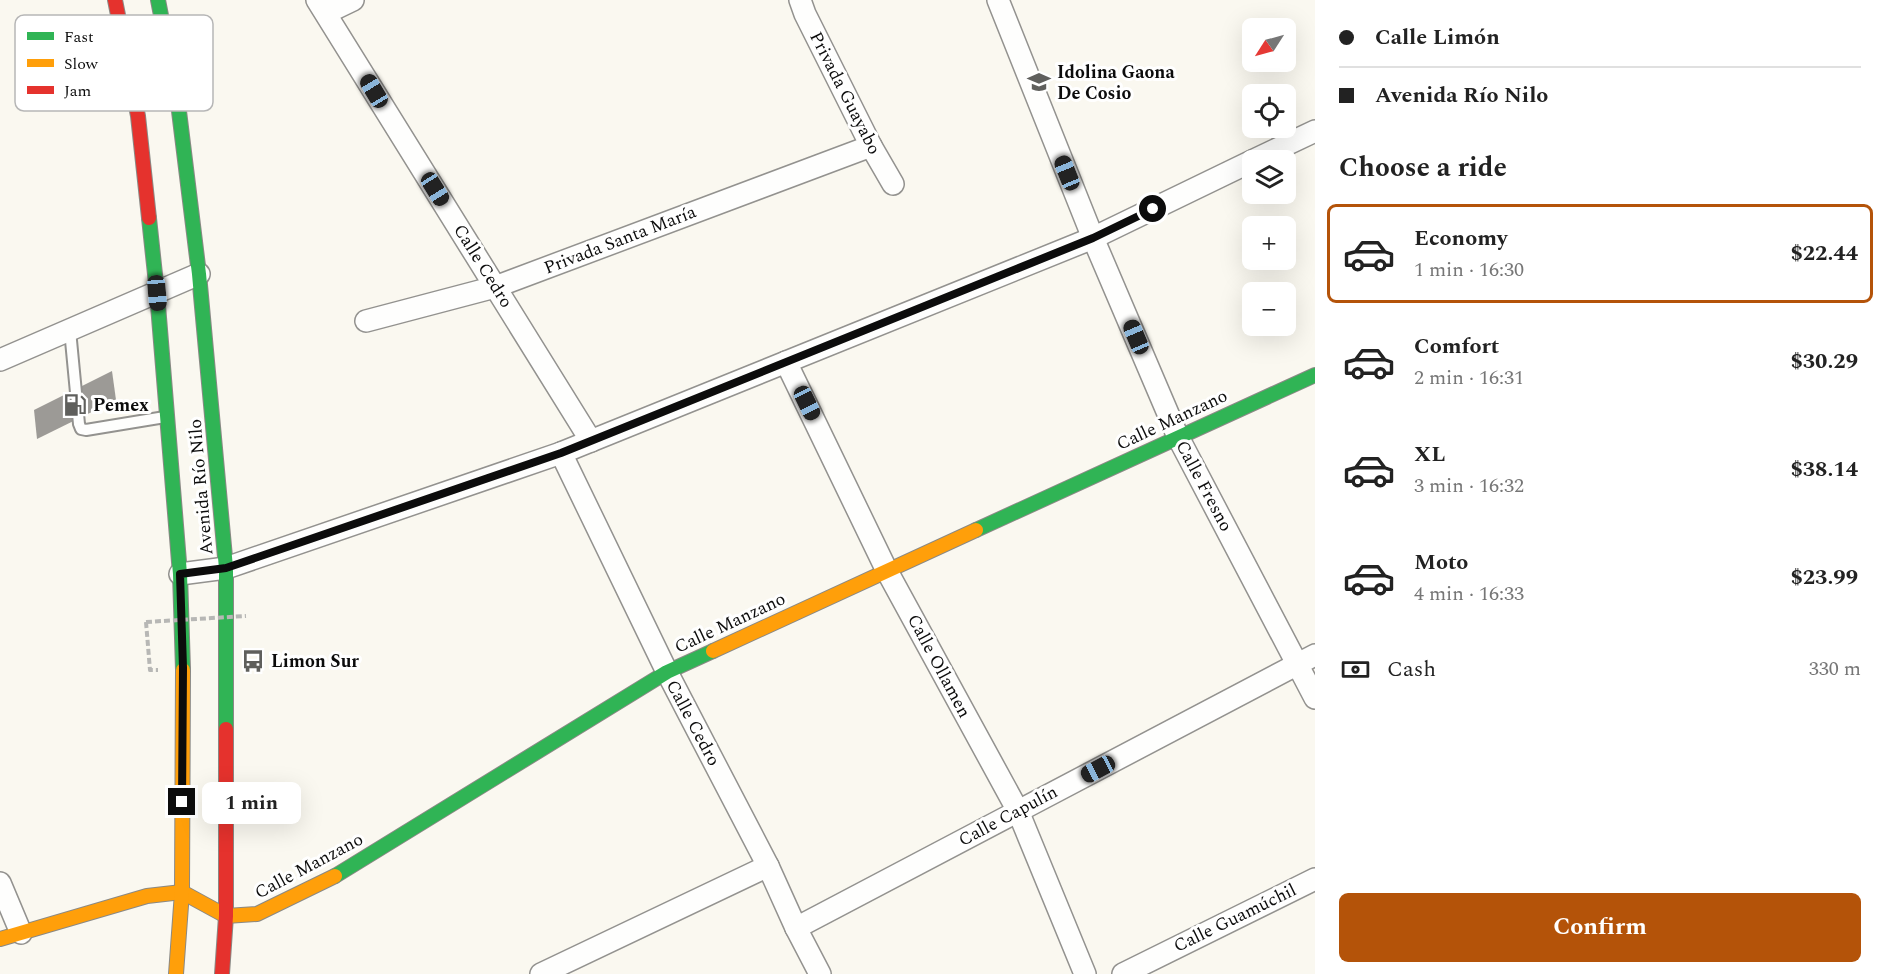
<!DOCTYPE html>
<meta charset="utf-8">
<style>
body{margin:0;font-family:Spectral,serif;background:#f2f2f2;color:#222;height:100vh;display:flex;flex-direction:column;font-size:22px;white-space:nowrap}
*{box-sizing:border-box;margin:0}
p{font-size:20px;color:#767676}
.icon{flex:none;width:33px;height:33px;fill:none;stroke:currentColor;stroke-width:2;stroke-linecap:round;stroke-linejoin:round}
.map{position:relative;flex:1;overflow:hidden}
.panel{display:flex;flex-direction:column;background:#fff;width:570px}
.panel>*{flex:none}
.hud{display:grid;align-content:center;height:132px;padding:0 24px;background:#fff}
.needle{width:39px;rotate:234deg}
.tools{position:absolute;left:1242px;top:18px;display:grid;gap:12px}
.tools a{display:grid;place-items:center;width:54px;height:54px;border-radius:9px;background:#fff;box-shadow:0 6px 24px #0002;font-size:30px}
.end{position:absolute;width:27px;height:27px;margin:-14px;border:8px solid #0c0c0c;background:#fff;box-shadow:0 0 0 3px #fff}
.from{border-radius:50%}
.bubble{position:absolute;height:42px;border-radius:9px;background:#fff;box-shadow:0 6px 24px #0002;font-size:20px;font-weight:700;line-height:42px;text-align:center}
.car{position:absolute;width:18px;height:36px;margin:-18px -9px;border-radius:8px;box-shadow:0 0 4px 2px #0007;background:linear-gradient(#222 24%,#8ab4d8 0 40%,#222 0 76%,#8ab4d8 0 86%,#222 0)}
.hud b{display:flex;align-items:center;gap:21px;height:57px;font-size:22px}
.hud b+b{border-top:2px solid #e0e0e0}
.hud i{width:15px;height:15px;background:#222}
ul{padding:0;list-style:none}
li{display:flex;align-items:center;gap:18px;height:99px;margin:0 12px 9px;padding:0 12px;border:3px solid transparent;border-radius:9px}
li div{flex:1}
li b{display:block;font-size:22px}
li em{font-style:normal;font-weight:700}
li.current{border-color:#b45309}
li>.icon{width:54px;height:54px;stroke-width:1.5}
h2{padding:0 24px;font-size:27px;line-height:72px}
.pay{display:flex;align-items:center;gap:15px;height:66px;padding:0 24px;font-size:22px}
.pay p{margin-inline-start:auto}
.cta{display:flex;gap:12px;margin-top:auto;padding:12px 24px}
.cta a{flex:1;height:69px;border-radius:9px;background:#b45309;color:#fff;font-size:24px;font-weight:700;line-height:69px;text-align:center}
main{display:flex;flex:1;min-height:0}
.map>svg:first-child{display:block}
</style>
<main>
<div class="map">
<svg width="1315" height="974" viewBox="0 0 1315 974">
<rect width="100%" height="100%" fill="#faf8f0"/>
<path fill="#9c9a96" d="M112 371 116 400 37 439 34 410Z"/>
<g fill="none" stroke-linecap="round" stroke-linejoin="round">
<g stroke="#93928f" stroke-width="14">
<path id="lane" d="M70 330 79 424 81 429 86 430 165 417"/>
</g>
<g stroke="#93928f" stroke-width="24">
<g id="street">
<path d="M317 0 591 441"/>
<path d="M800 0 805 14 871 146 893 184"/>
<path d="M998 0 1093 238 1178 437 1315 698"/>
<path d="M326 13 353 0"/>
<path d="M1254 160 1315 131"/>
<path d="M366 321 495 287 871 146"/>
<path d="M0 360 199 274"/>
<path d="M786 362 887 571 1018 811 1085 974"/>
<path d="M561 453 667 672 768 866 796 928 820 974"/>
<path d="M180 574 226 568 561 453 1093 238 1252 161"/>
<path d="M0 883 21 933"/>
<path d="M796 928 1315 655"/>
<path d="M541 974 768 866"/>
<path d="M1123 974 1315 879"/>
</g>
</g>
<g stroke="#8a8985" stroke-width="16">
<g id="fast">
<path d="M158 0 178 103 199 274 226 568V729"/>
<path d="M149 218 157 293 180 574 183 670"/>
<path d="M976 530 1315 375"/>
<path d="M335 876 667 672 713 651"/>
</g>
</g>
<g stroke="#8a8985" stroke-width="16">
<g id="slow">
<path d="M713 651 976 530"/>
<path d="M0 939 147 896 182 892 226 916 257 914 335 876"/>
<path d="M176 974 182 892 183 670"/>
</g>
</g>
<g stroke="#8a8985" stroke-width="16">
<g id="jam">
<path d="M115 0 138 116 149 218"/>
<path d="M222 974 226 916V729"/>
</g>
</g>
<path stroke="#b7b7b5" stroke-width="4" stroke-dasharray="6 3" stroke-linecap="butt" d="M146 622 150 670H158"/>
<use href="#lane" stroke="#fefefd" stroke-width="10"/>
<use href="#street" stroke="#fefefd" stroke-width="21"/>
<use href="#fast" stroke="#30b455" stroke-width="14"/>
<use href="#slow" stroke="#ff9f0a" stroke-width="14"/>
<use href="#jam" stroke="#e5322d" stroke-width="14"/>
<path stroke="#b7b7b5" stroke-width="4" stroke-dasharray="6 3" stroke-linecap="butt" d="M146 622 246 616"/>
</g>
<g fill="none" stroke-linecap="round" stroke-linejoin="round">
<path stroke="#0c0c0c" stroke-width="8" d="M182 802 183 668 180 574 226 568 561 453 1093 238 1153 209"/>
</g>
<defs>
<g id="school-bare" transform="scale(1.8)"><path d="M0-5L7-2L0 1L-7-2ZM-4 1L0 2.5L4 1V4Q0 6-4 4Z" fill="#5f5f5c" stroke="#fff" stroke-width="2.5" paint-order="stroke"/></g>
<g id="fuel-bare" transform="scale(1.8)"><path d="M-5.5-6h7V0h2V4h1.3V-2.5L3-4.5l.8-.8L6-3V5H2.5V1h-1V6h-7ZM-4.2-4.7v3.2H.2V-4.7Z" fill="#5f5f5c" stroke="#fff" stroke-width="2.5" paint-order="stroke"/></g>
<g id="bus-bare" transform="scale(1.8)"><path d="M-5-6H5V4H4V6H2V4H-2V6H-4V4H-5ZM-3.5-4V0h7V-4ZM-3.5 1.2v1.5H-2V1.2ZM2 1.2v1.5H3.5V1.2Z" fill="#5f5f5c" stroke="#fff" stroke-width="2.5" paint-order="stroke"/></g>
</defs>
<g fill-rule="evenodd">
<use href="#school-bare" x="1039" y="82"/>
<use href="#fuel-bare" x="75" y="405"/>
<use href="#bus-bare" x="253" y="661"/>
</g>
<g text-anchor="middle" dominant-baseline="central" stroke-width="6" stroke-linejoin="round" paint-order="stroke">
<g font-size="18" font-weight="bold" fill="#0c0c0c" stroke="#fff" text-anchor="start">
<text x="1057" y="72">Idolina Gaona<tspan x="1057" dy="21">De Cosio</tspan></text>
<text x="93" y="405">Pemex</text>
<text x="271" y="661">Limon Sur</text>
</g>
<g font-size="18" fill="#0c0c0c" stroke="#fff">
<text transform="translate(845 93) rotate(63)">Privada Guayabo</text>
<text transform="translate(620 240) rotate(-21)">Privada Santa María</text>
<text transform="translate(483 266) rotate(58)">Calle Cedro</text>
<text transform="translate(1172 420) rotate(-25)">Calle Manzano</text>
<text transform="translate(1204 486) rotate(62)">Calle Fresno</text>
<text transform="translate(201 487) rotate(-95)">Avenida Río Nilo</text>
<text transform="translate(730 623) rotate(-25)">Calle Manzano</text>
<text transform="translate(939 666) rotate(62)">Calle Ollamen</text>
<text transform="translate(693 723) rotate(62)">Calle Cedro</text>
<text transform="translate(1008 816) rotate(-28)">Calle Capulín</text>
<text transform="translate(309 866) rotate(-28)">Calle Manzano</text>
<text transform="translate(1235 918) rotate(-26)">Calle Guamúchil</text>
</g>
</g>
<rect x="15" y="15" width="198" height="96" rx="9" fill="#fff" stroke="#b6b6b6" stroke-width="1.5"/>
<rect x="27" y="32" width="27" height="8" fill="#30b455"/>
<rect x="27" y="59" width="27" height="8" fill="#ff9f0a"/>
<rect x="27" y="86" width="27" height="8" fill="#e5322d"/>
<g font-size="16" fill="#0c0c0c">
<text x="64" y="42">Fast</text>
<text x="64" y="69">Slow</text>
<text x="64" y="96">Jam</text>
</g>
</svg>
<div class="tools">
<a><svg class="needle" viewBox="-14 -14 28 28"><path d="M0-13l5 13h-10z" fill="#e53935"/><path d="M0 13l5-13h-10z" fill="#767676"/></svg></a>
<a><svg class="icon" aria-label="locate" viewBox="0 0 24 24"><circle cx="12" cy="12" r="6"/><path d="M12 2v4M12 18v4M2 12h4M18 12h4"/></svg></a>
<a><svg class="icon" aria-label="layers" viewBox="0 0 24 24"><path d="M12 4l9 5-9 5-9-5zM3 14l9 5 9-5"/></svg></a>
<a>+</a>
<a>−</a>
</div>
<i class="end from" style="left:1153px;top:209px"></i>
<i class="end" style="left:182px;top:802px"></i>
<div class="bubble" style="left:202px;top:782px;width:99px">1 min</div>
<i class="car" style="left:374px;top:91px;rotate:329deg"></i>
<i class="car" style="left:1067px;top:173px;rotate:338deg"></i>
<i class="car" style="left:435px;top:189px;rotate:148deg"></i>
<i class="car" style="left:157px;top:293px;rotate:175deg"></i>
<i class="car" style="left:1136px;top:337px;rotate:337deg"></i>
<i class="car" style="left:807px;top:403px;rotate:154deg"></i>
<i class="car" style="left:1098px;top:769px;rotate:242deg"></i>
</div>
<section class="panel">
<div class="hud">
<b><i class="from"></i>Calle Limón</b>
<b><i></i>Avenida Río Nilo</b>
</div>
<h2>Choose a ride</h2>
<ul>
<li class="current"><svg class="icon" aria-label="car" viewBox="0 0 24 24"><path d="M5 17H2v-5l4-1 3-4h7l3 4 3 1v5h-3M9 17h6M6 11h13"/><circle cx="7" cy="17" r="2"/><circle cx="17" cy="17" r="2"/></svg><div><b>Economy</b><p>1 min · 16:30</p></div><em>$22.44</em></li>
<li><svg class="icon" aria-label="car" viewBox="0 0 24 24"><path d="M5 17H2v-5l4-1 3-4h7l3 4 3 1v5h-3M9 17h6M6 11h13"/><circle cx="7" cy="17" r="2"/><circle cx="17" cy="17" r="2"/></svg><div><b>Comfort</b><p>2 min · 16:31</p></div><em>$30.29</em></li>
<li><svg class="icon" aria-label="car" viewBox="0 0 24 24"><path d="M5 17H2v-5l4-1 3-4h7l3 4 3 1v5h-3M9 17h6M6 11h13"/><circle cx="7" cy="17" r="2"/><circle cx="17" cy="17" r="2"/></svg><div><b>XL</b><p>3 min · 16:32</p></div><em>$38.14</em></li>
<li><svg class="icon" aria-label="car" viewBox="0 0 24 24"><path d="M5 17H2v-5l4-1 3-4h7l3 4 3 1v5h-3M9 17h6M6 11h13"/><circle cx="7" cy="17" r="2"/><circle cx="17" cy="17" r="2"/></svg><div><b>Moto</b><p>4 min · 16:33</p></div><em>$23.99</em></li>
</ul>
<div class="pay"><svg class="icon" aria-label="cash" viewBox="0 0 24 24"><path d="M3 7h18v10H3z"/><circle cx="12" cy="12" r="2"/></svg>Cash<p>330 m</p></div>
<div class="cta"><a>Confirm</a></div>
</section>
</main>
